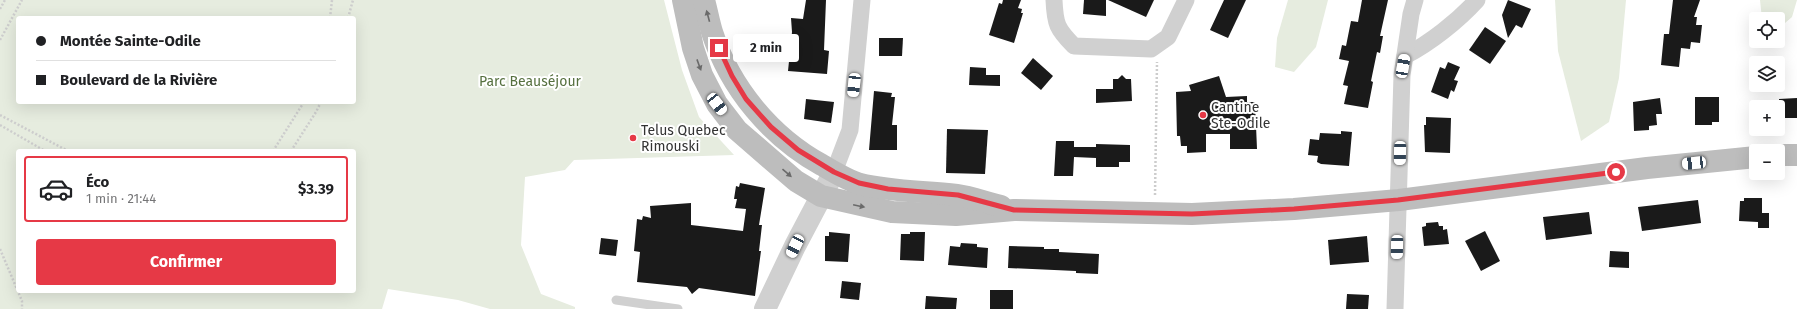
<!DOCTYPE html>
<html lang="fr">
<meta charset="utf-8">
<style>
body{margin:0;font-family:"Fira Sans",sans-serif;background:#f6f6f6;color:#202124;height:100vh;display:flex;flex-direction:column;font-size:15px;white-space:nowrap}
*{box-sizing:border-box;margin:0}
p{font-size:13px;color:#757577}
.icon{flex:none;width:22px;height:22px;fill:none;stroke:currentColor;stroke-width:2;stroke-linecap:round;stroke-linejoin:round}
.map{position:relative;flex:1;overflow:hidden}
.drawer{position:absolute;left:16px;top:149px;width:340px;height:144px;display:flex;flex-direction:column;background:#fff;border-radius:4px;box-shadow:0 4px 16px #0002}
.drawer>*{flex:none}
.banner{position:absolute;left:16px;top:16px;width:340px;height:88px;border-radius:4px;box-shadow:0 4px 16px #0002;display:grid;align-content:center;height:88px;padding:0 20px;background:#fff}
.controls{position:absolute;left:1749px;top:12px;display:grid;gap:8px}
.controls a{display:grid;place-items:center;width:36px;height:36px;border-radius:4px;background:#fff;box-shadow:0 4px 16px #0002;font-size:20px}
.end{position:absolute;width:18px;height:18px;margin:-9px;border:5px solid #e63946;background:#fff;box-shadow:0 0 0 2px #fff}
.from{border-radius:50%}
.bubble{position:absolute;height:28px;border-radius:4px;background:#fff;box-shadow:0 4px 16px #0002;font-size:13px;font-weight:700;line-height:28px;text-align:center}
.car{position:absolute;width:12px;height:24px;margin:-12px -6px;border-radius:5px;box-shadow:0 0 3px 1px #0007;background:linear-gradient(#fff 24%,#345 0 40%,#fff 0 76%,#345 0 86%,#fff 0)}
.banner b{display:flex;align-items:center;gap:14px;height:38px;font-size:15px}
.banner b+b{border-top:1px solid #e0e0e0}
.banner i{width:10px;height:10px;background:#202124}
ul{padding:7px 0 0;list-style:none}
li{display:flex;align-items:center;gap:12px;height:66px;margin:0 8px 6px;padding:0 12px;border:2px solid transparent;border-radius:4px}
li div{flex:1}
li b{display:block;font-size:15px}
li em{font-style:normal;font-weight:700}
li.on{border-color:#e63946}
li>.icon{width:36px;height:36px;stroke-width:1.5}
.button{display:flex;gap:8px;margin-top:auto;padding:8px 20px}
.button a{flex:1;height:46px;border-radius:4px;background:#e63946;color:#fff;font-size:16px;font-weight:700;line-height:46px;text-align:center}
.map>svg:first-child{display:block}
</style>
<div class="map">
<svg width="1797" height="309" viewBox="0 0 1797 309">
<rect width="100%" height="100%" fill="#fff"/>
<g fill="#e6ecdf" fill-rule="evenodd">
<path d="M0 0H664L682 70 699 117 734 155 574 160 565 170 525 177 521 245 541 294 575 307V309H490L458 300 388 289 382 309H0ZM18 18H354V102H18ZM18 151H354V291H18Z"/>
<path d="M1288 0H1328L1316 47 1294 72 1275 67 1277 38Z"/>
<path d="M1555 0H1626L1619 78 1609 122 1581 141 1558 51Z"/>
<path d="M1760 0H1797L1792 17 1778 29V19H1762Z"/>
</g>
<g fill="#1a1a1a">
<path d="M806 0H826L824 50 829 51 827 74 788 71 792 32 791 18 803 19Z"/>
<path d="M1003 0H1021L1018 8 1022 9 1021 13H1023L1014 43 989 35 999 3 1002 4Z"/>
<path d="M1084 0H1106V16L1083 14Z"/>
<path d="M1108 0H1154L1146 17Z"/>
<path d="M1224 0H1246L1228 38 1210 30Z"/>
<path d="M1362 0H1388L1380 36H1383L1380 53 1377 52 1371 81 1373 82 1368 108 1344 104 1348 86 1343 85 1349 61 1339 59 1342 45 1346 46 1351 21 1358 22Z"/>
<path d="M1508 0 1531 9 1522 28 1516 25 1508 38 1502 15Z"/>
<path d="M1673 0H1700L1694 17H1697L1696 25H1702L1700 43 1691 42 1690 49 1681 48 1679 67 1661 65 1664 34H1669Z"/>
<path d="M1485 27 1506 41 1490 64 1469 50Z"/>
<path d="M879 38H903L902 56H879Z"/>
<path d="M1033 58 1053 76 1041 90 1021 73Z"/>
<path d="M1448 62 1460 67 1454 80 1458 81 1454 92 1451 90 1448 99 1431 92 1440 67 1445 69Z"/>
<path d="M970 67 986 68V75H1000V86L969 85Z"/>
<path d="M1122 75 1126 79H1131L1132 101 1096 103V89H1113V79H1118Z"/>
<path d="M1219 76 1226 97 1247 96V102H1255L1257 149H1230V134H1206V152L1187 153V146H1181L1180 136H1177L1176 92 1191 91 1189 85Z"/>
<path d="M874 91 892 93 891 97H895L892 125H897V150H869Z"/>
<path d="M1695 97H1719V122H1712V125H1695Z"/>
<path d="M1660 98 1662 114H1656L1657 125 1649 126V130L1634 131 1633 102Z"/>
<path d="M1797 98V118H1780L1779 99Z"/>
<path d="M806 99 834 102 831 123 804 119Z"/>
<path d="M1426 117 1451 118 1450 153 1425 152 1424 125H1426Z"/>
<path d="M947 129 988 130 985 174 946 173Z"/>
<path d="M1341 131 1352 132 1349 166 1321 164 1317 162 1318 156 1308 155 1310 139 1319 140 1320 133 1341 134Z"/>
<path d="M1056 141H1074V147H1096V144L1130 145V162H1119V167H1096V158L1074 157 1073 176H1054Z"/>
<path d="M740 183 765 188 759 225H762L759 251H761L755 296 699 288 692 294 687 287 637 282 640 252 634 251 637 219 642 220 643 216 651 218 650 206 691 203V225L743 231 746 209 735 208 737 199H734L736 186 739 187Z"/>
<path d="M1744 198H1762V213H1769V228H1758V222L1739 221 1740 201H1744Z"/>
<path d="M1698 200 1701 223 1642 231 1638 207Z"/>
<path d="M1589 212 1592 234 1546 240 1543 217Z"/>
<path d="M1438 222 1439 226H1443V230L1447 229 1449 244 1424 246 1422 227 1426 226V223Z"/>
<path d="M1485 231 1500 261 1481 271 1465 241Z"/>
<path d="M829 232 850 234 848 262 825 261V236H829Z"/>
<path d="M910 232H925L924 261 900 260 901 234H910Z"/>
<path d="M1367 236 1369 262 1330 265 1328 240Z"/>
<path d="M601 238 618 240 616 256 599 254Z"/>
<path d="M961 243 977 244V247L988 248 987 268 948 265 950 246 960 247Z"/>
<path d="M1009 246 1044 247V249H1059V252L1099 254 1098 274 1076 273V271L1008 268Z"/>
<path d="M1610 251 1629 252V268L1609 267Z"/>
<path d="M842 281 861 283 859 300 840 298Z"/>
<rect x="990" y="290" width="23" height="19"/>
<path d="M1347 294 1369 295 1368 309H1346Z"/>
<path d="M926 296 957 298 956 309H925Z"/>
</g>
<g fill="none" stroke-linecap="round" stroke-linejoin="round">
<g stroke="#cdcdcd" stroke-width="2.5" stroke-dasharray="2 2" stroke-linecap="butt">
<path d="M0 9 5 0"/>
<path d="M330 18 332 0"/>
<path d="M348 18 353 0"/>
<path d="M0 40 22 0"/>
<path d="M0 115 68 151"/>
<path d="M0 125 45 151"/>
<path d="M273 151 304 102"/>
<path d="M291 151 316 112 321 102"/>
<path d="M1155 195 1157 62"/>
<path d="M0 249 22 301V309"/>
</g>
<path stroke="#d0d0d0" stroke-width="9" d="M616 300 678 309"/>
<g stroke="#d0d0d0" stroke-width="17">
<path d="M1054 0C1055 24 1057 29 1074 46L1151 49 1168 37 1186 0"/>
<path d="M1405 56C1430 43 1458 21 1477 0"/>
<path d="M834 172 850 130 862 0"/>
<path d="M1395 309 1402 75 1411 14 1415 0"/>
</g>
<path stroke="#d0d0d0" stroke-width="22" d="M765 309 795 246 834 172"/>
<g stroke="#bdbdbd" stroke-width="22">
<path d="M683 0 693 48 702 75 717 104 737 130 796 181 821 196 892 212 956 215 1014 210 1192 214 1294 209 1399 200 1647 168 1756 157"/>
<path d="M704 0C707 11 709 22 712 32 730 88 771 137 822 165 834 172 847 180 860 184 892 192 925 191 957 195 972 197 987 203 1001 206"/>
<path d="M1778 155H1797"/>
</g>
</g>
<defs><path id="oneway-solid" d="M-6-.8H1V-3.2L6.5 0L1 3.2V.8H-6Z"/></defs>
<g fill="#6a6a6a">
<use href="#oneway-solid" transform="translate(708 16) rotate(-105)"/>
<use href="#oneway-solid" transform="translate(699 65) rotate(70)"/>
<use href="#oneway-solid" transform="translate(787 173) rotate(41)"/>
<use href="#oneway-solid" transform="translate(859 206) rotate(12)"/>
</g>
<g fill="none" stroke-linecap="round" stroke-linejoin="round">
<path stroke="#e63946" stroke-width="5" d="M719 48 732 76 746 99 771 127 798 150 834 172 859 183 888 189 958 195 1014 210 1192 214 1294 209 1398 200 1616 172"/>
</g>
<g fill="#e63946" stroke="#fff" stroke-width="1.5">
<circle cx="1203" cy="115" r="4"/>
<circle cx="633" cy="138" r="4"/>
</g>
<g text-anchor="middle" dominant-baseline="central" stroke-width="4" stroke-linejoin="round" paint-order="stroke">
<g font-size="14" fill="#56703f" stroke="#fff">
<text x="530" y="81">Parc Beauséjour</text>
</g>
<g font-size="14" fill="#333" stroke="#fff" text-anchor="start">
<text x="1211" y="107">Cantine<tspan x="1211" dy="16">Ste-Odile</tspan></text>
<text x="641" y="130">Telus Quebec<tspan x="641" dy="16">Rimouski</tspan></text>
</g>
</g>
</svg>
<div class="controls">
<a><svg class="icon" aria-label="locate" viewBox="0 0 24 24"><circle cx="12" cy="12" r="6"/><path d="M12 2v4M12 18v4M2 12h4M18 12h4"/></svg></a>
<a><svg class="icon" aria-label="layers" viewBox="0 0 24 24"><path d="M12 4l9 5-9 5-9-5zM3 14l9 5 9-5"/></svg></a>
<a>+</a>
<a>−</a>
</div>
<i class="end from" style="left:1616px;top:172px"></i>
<i class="end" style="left:719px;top:48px"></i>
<div class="bubble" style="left:733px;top:34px;width:66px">2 min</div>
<i class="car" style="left:1403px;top:66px;rotate:10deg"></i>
<i class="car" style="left:854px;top:85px;rotate:186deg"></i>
<i class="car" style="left:717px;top:104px;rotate:142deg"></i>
<i class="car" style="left:1400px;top:153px;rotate:181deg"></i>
<i class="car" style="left:1694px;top:163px;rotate:264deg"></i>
<i class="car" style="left:795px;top:246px;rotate:206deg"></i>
<i class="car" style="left:1397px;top:247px;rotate:181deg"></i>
<div class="banner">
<b><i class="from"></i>Montée Sainte-Odile</b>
<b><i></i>Boulevard de la Rivière</b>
</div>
<section class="drawer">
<ul>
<li class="on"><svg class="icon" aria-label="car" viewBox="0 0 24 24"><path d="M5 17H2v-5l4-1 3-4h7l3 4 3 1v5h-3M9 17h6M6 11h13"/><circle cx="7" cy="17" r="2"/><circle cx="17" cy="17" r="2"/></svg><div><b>Éco</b><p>1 min · 21:44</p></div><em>$3.39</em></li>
</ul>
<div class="button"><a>Confirmer</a></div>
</section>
</div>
